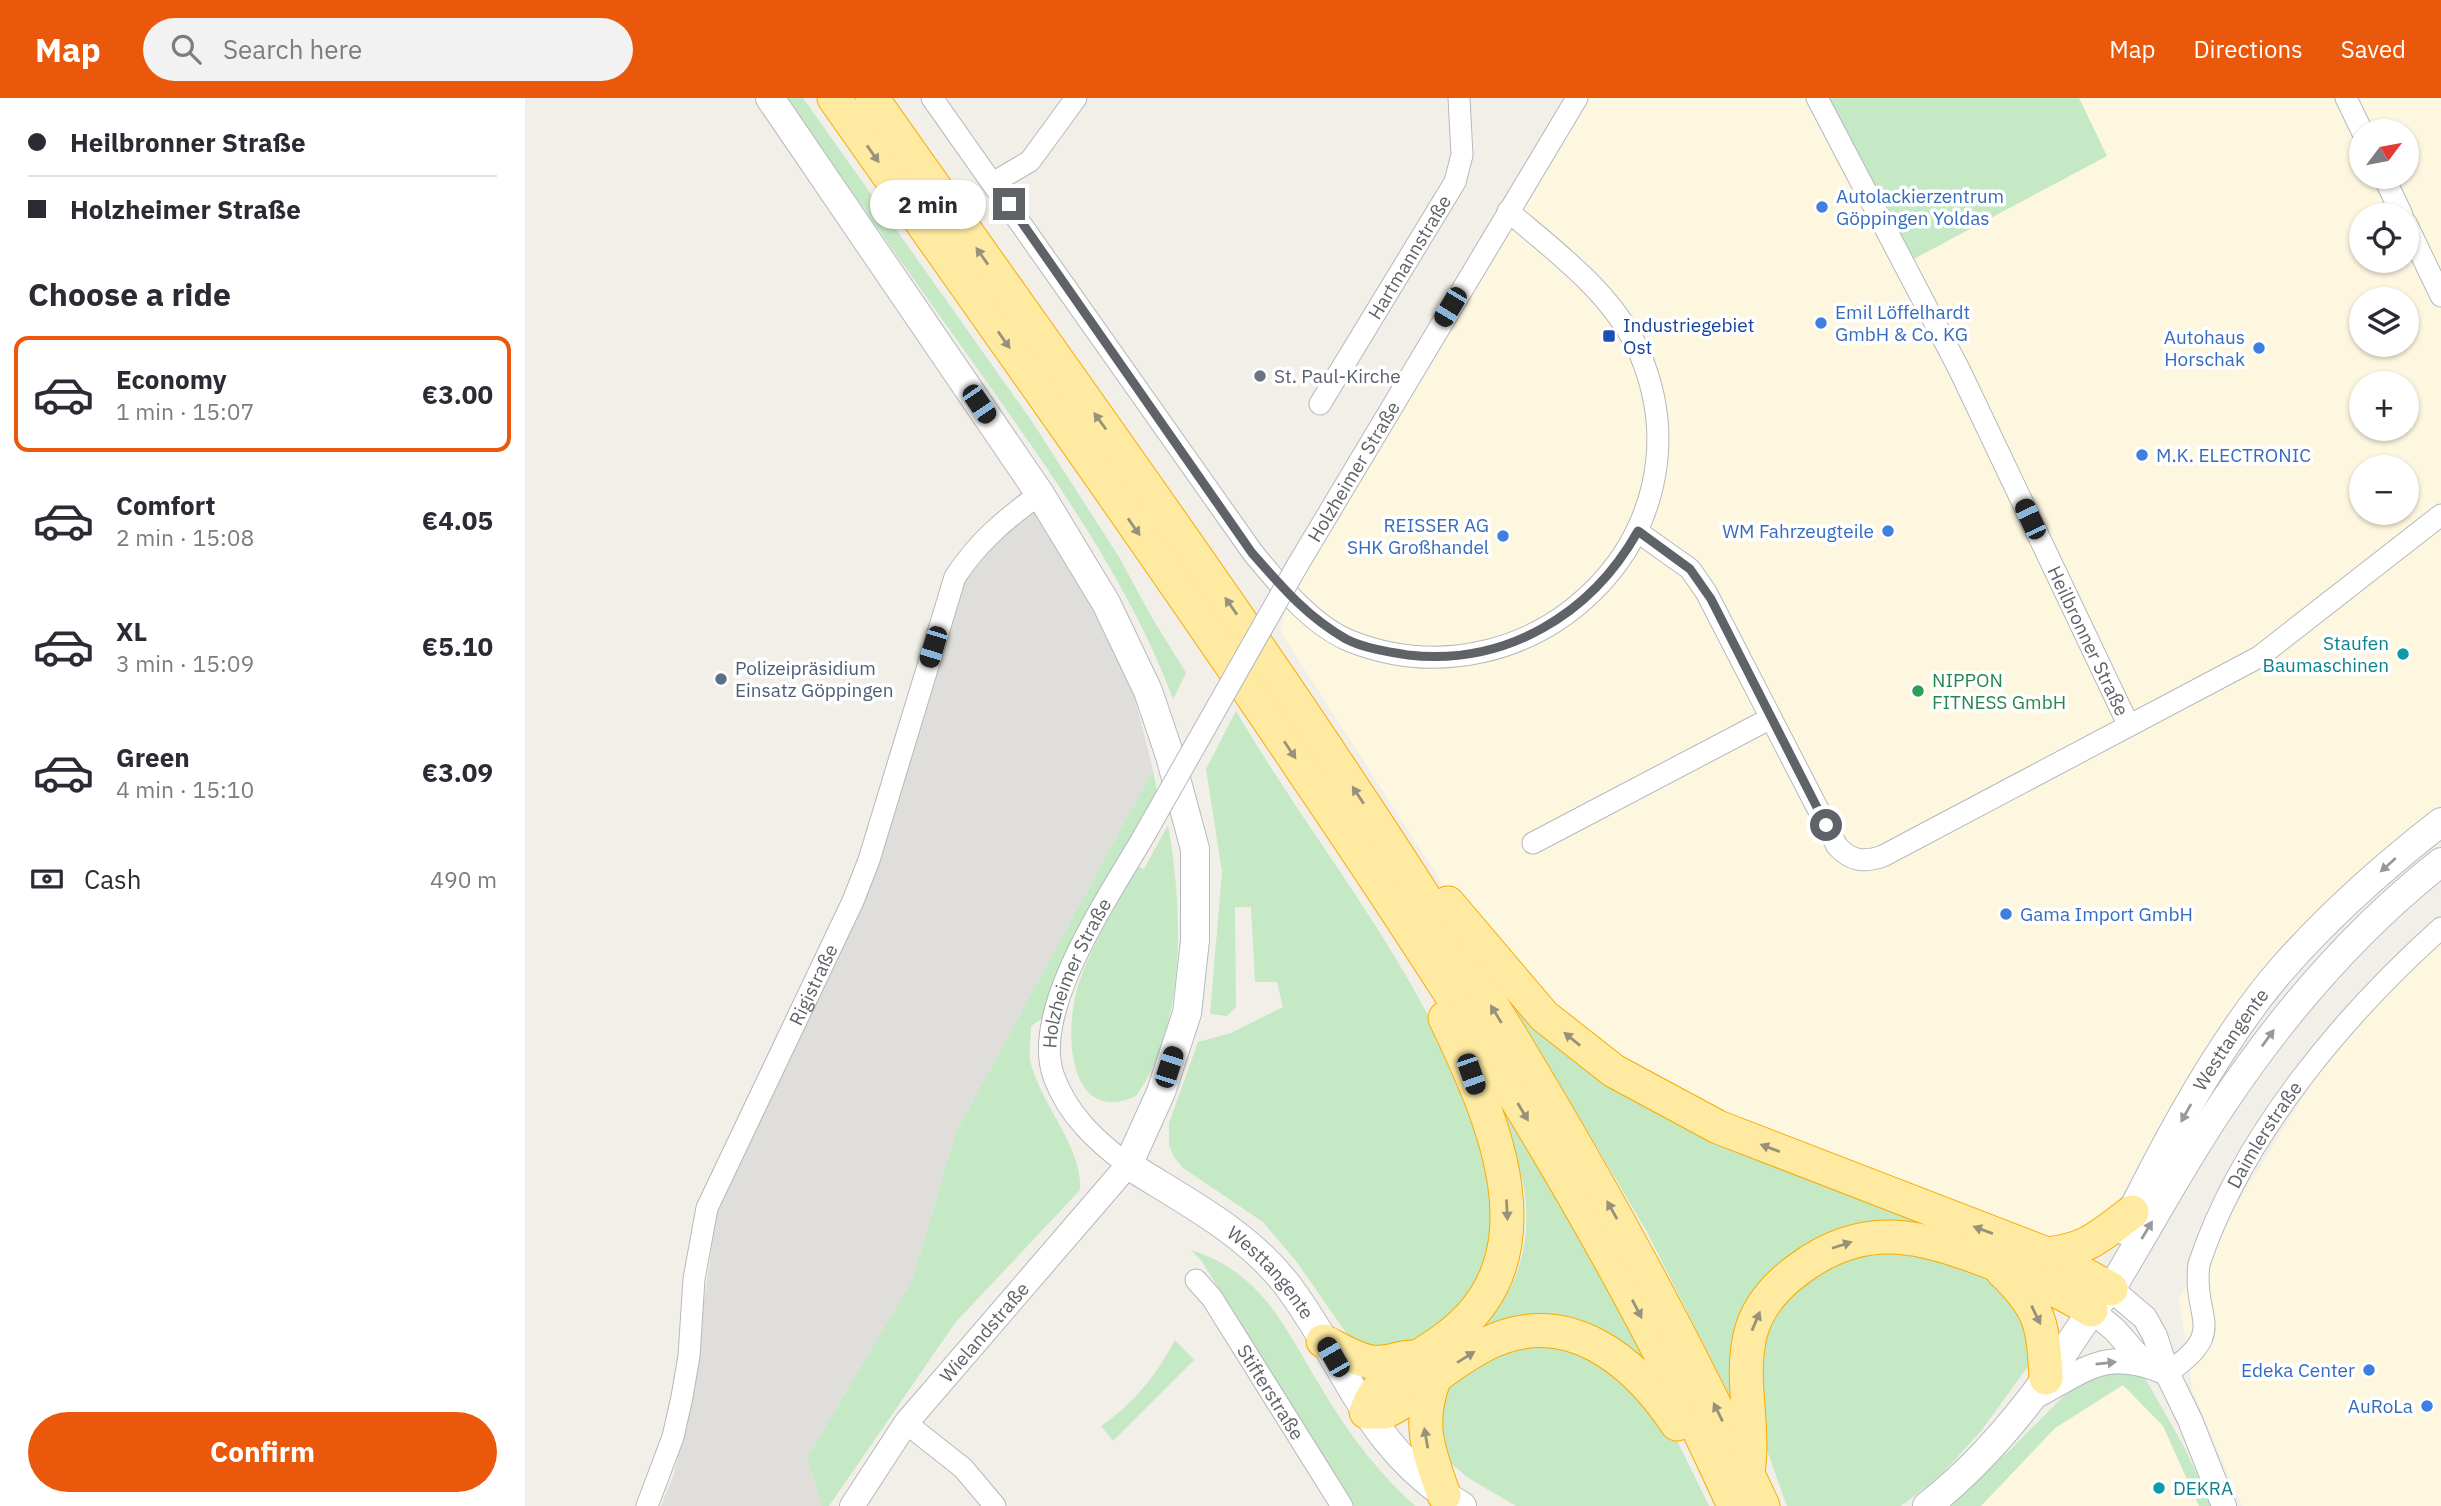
<!DOCTYPE html>
<meta charset="utf-8">
<style>
body{margin:0;font-family:"IBM Plex Sans",sans-serif;background:#f2f2f3;color:#2b2b33;height:100vh;display:flex;flex-direction:column;font-size:26px;white-space:nowrap}
*{box-sizing:border-box;margin:0}
p{font-size:23px;color:#7c7c81}
.icon{flex:none;width:38px;height:38px;fill:none;stroke:currentColor;stroke-width:2;stroke-linecap:round;stroke-linejoin:round}
.map{position:relative;flex:1;overflow:hidden}
.drawer{display:flex;flex-direction:column;background:#fff;width:525px}
.drawer>*{flex:none}
.banner{display:grid;align-content:center;height:154px;padding:0 28px;background:#fff}
.needle{width:46px;rotate:58deg}
.fabs{position:absolute;left:1824px;top:21px;display:grid;gap:14px}
.fabs a{display:grid;place-items:center;width:70px;height:70px;border-radius:50%;background:#fff;box-shadow:0 2px 5px #0004;font-size:35px}
.end{position:absolute;width:32px;height:32px;margin:-16px;border:9px solid #5f6368;background:#fff;box-shadow:0 0 0 4px #fff}
.from{border-radius:50%}
.bubble{position:absolute;height:49px;border-radius:24px;background:#fff;box-shadow:0 2px 5px #0004;font-size:23px;font-weight:700;line-height:49px;text-align:center}
.car{position:absolute;width:21px;height:42px;margin:-21px -10px;border-radius:9px;box-shadow:0 0 5px 2px #0007;background:linear-gradient(#222 24%,#8ab4d8 0 40%,#222 0 76%,#8ab4d8 0 86%,#222 0)}
.banner b{display:flex;align-items:center;gap:24px;height:66px;font-size:26px}
.banner b+b{border-top:2px solid #e1e1e2}
.banner i{width:18px;height:18px;background:#2b2b33}
ul{padding:0;list-style:none}
li{display:flex;align-items:center;gap:21px;height:116px;margin:0 14px 10px;padding:0 14px;border:4px solid transparent;border-radius:14px}
li div{flex:1}
li b{display:block;font-size:26px}
li em{font-style:normal;font-weight:700}
li.selected{border-color:#ea580c}
li>.icon{width:63px;height:63px;stroke-width:1.5}
h2{padding:0 28px;font-size:32px;line-height:84px}
.pay{display:flex;align-items:center;gap:18px;height:77px;padding:0 28px;font-size:26px}
.pay p{margin-inline-start:auto}
.button{display:flex;gap:14px;margin-top:auto;padding:14px 28px}
.button a{flex:1;height:80px;border-radius:42px;background:#ea580c;color:#fff;font-size:28px;font-weight:700;line-height:80px;text-align:center}
header{display:flex;align-items:center;gap:42px;box-sizing:border-box;height:98px;padding:0 35px;background:#ea580c;color:#fff}
header strong{font-size:33px}
nav{display:flex;gap:38px;margin-inline-start:auto;font-size:24px}
.search{width:490px;height:63px;background:#f2f2f3;display:flex;align-items:center;gap:18px;box-sizing:border-box;padding:0 24px;border-radius:38px;color:#7c7c81;font-size:26px}
main{display:flex;flex:1;min-height:0}
.map>svg:first-child{display:block}
</style>
<header>
<strong>Map</strong>
<div class="search"><svg class="icon" aria-label="search" viewBox="0 0 24 24"><circle cx="10" cy="10" r="6"/><path d="M15 15l6 6"/></svg>Search here</div>
<nav><a>Map</a><a>Directions</a><a>Saved</a></nav>
</header>
<main>
<section class="drawer">
<div class="banner">
<b><i class="from"></i>Heilbronner Straße</b>
<b><i></i>Holzheimer Straße</b>
</div>
<h2>Choose a ride</h2>
<ul>
<li class="selected"><svg class="icon" aria-label="car" viewBox="0 0 24 24"><path d="M5 17H2v-5l4-1 3-4h7l3 4 3 1v5h-3M9 17h6M6 11h13"/><circle cx="7" cy="17" r="2"/><circle cx="17" cy="17" r="2"/></svg><div><b>Economy</b><p>1 min · 15:07</p></div><em>€3.00</em></li>
<li><svg class="icon" aria-label="car" viewBox="0 0 24 24"><path d="M5 17H2v-5l4-1 3-4h7l3 4 3 1v5h-3M9 17h6M6 11h13"/><circle cx="7" cy="17" r="2"/><circle cx="17" cy="17" r="2"/></svg><div><b>Comfort</b><p>2 min · 15:08</p></div><em>€4.05</em></li>
<li><svg class="icon" aria-label="car" viewBox="0 0 24 24"><path d="M5 17H2v-5l4-1 3-4h7l3 4 3 1v5h-3M9 17h6M6 11h13"/><circle cx="7" cy="17" r="2"/><circle cx="17" cy="17" r="2"/></svg><div><b>XL</b><p>3 min · 15:09</p></div><em>€5.10</em></li>
<li><svg class="icon" aria-label="car" viewBox="0 0 24 24"><path d="M5 17H2v-5l4-1 3-4h7l3 4 3 1v5h-3M9 17h6M6 11h13"/><circle cx="7" cy="17" r="2"/><circle cx="17" cy="17" r="2"/></svg><div><b>Green</b><p>4 min · 15:10</p></div><em>€3.09</em></li>
</ul>
<div class="pay"><svg class="icon" aria-label="cash" viewBox="0 0 24 24"><path d="M3 7h18v10H3z"/><circle cx="12" cy="12" r="2"/></svg>Cash<p>490 m</p></div>
<div class="button"><a>Confirm</a></div>
</section>
<div class="map">
<svg width="1916" height="1408" viewBox="0 0 1916 1408">
<rect width="100%" height="100%" fill="#f1efe8"/>
<g fill="#fef7e0" fill-rule="evenodd">
<path d="M1040 0H1916V708L1902 718 1738 873 1689 939 1583 1120 1570 1133 1507 1144 1097 971 942 824 755 533 772 468 974 110ZM1836 33H1881V79H1836ZM1836 117H1881V163H1836ZM1836 201H1881V247H1836ZM1836 285H1881V331H1836ZM1836 369H1881V415H1836Z"/>
<path d="M1916 841V1408H1717L1668 1294 1654 1200 1816 938Z"/>
<path d="M1598 1287 1638 1328 1674 1408H1456L1530 1330Z"/>
</g>
<path fill="#e0deda" d="M497 393 554 483 604 577 628 672 431 1034 387 1183 282 1359 297 1408H136L149 1376 162 1318 190 1127 173 1107 328 780 428 468 444 443Z"/>
<g fill="#c5e8c5">
<path d="M261 0H278L506 322 594 459 626 518 661 575 648 601C604 483 526 375 454 273 389 182 325 91 261 0Z"/>
<path d="M1303 0H1554L1582 58 1385 163Z"/>
<path d="M711 613C797 760 916 893 961 1061 965 1076 964 1093 966 1108 968 1134 968 1157 957 1181 941 1217 891 1241 856 1254L824 1239 771 1163 738 1124 658 1070 649 1059 644 1047V1025L673 944 706 935 758 909 752 884H730L726 809H710L711 909 702 918 685 916 697 774 681 671Z"/>
<path d="M628 672 634 706 535 872 517 921 506 928C506 939 503 955 506 966 517 1008 558 1050 555 1092L430 1225 304 1408H297L282 1359 387 1183 431 1034Z"/>
<path d="M643 727C658 809 662 928 611 998 594 1006 576 1008 562 993 540 967 544 909 556 879 570 841 593 804 612 768L619 771Z"/>
<path d="M980 894 1020 928 1441 1141 1272 1160 1212 1312 1122 1134Z"/>
<path d="M968 985 1125 1269 1046 1229 867 1291C898 1269 934 1248 962 1222 999 1186 1009 1125 996 1077 988 1046 976 1016 968 985Z"/>
<path d="M666 1152C741 1176 761 1234 800 1296 825 1338 854 1375 890 1408H829L676 1162Z"/>
<path d="M1388 1154 1477 1184 1497 1202 1504 1267 1456 1333 1414 1379 1376 1408H1262L1236 1336 1234 1247 1264 1193 1303 1169 1340 1155Z"/>
<path d="M650 1242 669 1262 588 1343 576 1328C609 1305 631 1278 650 1242Z"/>
<path d="M987 1244 1074 1257 1138 1314 1184 1408H991L942 1379 921 1361 910 1342 915 1294Z"/>
<path d="M1566 1271 1611 1273 1620 1280 1658 1347 1687 1408H1674L1638 1328 1598 1287 1530 1330 1456 1408H1422L1484 1353Z"/>
</g>
<g fill="none" stroke-linecap="round" stroke-linejoin="round">
<g stroke="#b5b8bc" stroke-width="23">
<g id="minor">
<path d="M407 0 728 455C754 486 786 527 825 543 1005 614 1192 439 1115 256 1089 196 1031 154 983 113"/>
<path id="s1" d="M1292 0 1434 271 1603 626"/>
<path d="M1821 0 1837 33"/>
<path d="M1859 79 1877 117"/>
<path d="M468 85 505 63 551 0"/>
<path d="M1881 125 1916 198"/>
<path id="s2" d="M795 306 930 84 937 57 934 0"/>
<path d="M1113 434 1165 471 1181 494 1312 748C1326 763 1338 765 1358 758L1734 559 1916 417"/>
<path id="s3" d="M772 468 1052 0"/>
<path d="M1008 745 1246 620"/>
<path id="s4" d="M603 1067C571 1043 543 1017 529 979 504 912 587 794 620 736"/>
<path id="s5" d="M671 1182 687 1200 817 1408"/>
<path id="s6" d="M1642 1275C1705 1232 1667 1223 1674 1166 1717 1038 1817 919 1916 830"/>
<path d="M381 1325 438 1370 470 1408"/>
<path id="s7" d="M122 1408 148 1339 157 1299 164 1258 169 1181 182 1110 328 803 344 762 430 479C453 444 480 421 515 396"/>
</g>
</g>
<g stroke="#b5b8bc" stroke-width="26">
<g id="tertiary">
<path d="M1586 1191 1620 1220 1630 1238 1642 1275 1665 1322 1699 1408"/>
<path d="M1566 1212 1590 1232 1618 1264"/>
<path d="M1507 1300C1562 1272 1579 1248 1642 1275"/>
<path id="s8" d="M327 1408 381 1325 603 1067"/>
</g>
</g>
<g stroke="#b6babf" stroke-width="30">
<g id="secondary">
<path id="s9" d="M245 0 515 396 581 505 623 593 645 658 670 751V842L662 915 636 994 603 1067C660 1103 722 1134 763 1188 825 1271 842 1351 937 1408"/>
<path id="s10" d="M1598 1132C1639 1047 1694 944 1756 872 1804 817 1858 769 1916 724"/>
<path d="M1402 1408C1447 1373 1489 1325 1523 1278 1544 1248 1561 1217 1586 1191 1624 1129 1658 1064 1699 1004 1760 913 1830 832 1916 764"/>
</g>
</g>
<g stroke="#f9ab00" stroke-width="35">
<g id="trunk">
<path d="M309 0C467 225 627 448 780 676 939 910 1093 1150 1209 1408"/>
<path d="M347 0C665 454 1005 901 1238 1408"/>
<path d="M923 805 1019 918 1089 973 1193 1029 1522 1156 1586 1191"/>
<path d="M920 920C968 1020 1031 1159 921 1240 892 1262 852 1277 841 1314H860L873 1307C902 1286 930 1262 961 1246 1042 1206 1109 1262 1152 1326"/>
<path d="M1522 1156C1562 1152 1575 1138 1607 1114"/>
<path d="M1477 1173C1517 1211 1518 1227 1521 1280"/>
<path d="M798 1243C815 1251 838 1267 857 1264 871 1263 876 1258 891 1259"/>
<path d="M909 1282C892 1327 904 1354 919 1397"/>
<path d="M1224 1367C1229 1322 1214 1279 1226 1234 1233 1208 1252 1187 1274 1171 1339 1122 1394 1137 1465 1164 1500 1178 1534 1192 1566 1212"/>
</g>
</g>
<use href="#minor" stroke="#fff" stroke-width="21"/>
<use href="#tertiary" stroke="#fff" stroke-width="24"/>
<use href="#secondary" stroke="#fff" stroke-width="28"/>
<use href="#trunk" stroke="#feeaa1" stroke-width="33"/>
<g stroke="#b5b8bc" stroke-width="23" stroke-linecap="butt">
<path id="minor-bridge" d="M620 736 772 468"/>
</g>
<use href="#minor-bridge" stroke="#fff" stroke-width="21"/>
</g>
<defs><path id="oneway-solid" d="M-6-.8H1V-3.2L6.5 0L1 3.2V.8H-6Z" transform="scale(1.75)"/></defs>
<g fill="#97927c">
<use href="#oneway-solid" transform="translate(348 56) rotate(55)"/>
<use href="#oneway-solid" transform="translate(457 158) rotate(-125)"/>
<use href="#oneway-solid" transform="translate(479 242) rotate(55)"/>
<use href="#oneway-solid" transform="translate(575 323) rotate(-126)"/>
<use href="#oneway-solid" transform="translate(609 429) rotate(55)"/>
<use href="#oneway-solid" transform="translate(706 508) rotate(-125)"/>
<use href="#oneway-solid" transform="translate(765 652) rotate(56)"/>
<use href="#oneway-solid" transform="translate(833 697) rotate(-123)"/>
<use href="#oneway-solid" transform="translate(971 916) rotate(-122)"/>
<use href="#oneway-solid" transform="translate(1047 941) rotate(-141)"/>
<use href="#oneway-solid" transform="translate(998 1014) rotate(59)"/>
<use href="#oneway-solid" transform="translate(1245 1050) rotate(-159)"/>
<use href="#oneway-solid" transform="translate(982 1112) rotate(87)"/>
<use href="#oneway-solid" transform="translate(1087 1112) rotate(-119)"/>
<use href="#oneway-solid" transform="translate(1458 1132) rotate(-160)"/>
<use href="#oneway-solid" transform="translate(1317 1147) rotate(-18)"/>
<use href="#oneway-solid" transform="translate(1112 1211) rotate(63)"/>
<use href="#oneway-solid" transform="translate(1511 1217) rotate(64)"/>
<use href="#oneway-solid" transform="translate(1231 1223) rotate(-67)"/>
<use href="#oneway-solid" transform="translate(941 1259) rotate(-32)"/>
<use href="#oneway-solid" transform="translate(1193 1314) rotate(-116)"/>
<use href="#oneway-solid" transform="translate(901 1340) rotate(-100)"/>
</g>
<g fill="#979a9d">
<use href="#oneway-solid" transform="translate(1863 767) rotate(138)"/>
<use href="#oneway-solid" transform="translate(1743 940) rotate(-54)"/>
<use href="#oneway-solid" transform="translate(1661 1015) rotate(119)"/>
<use href="#oneway-solid" transform="translate(1622 1132) rotate(-59)"/>
<use href="#oneway-solid" transform="translate(1581 1265) rotate(-6)"/>
</g>
<g fill="none" stroke-linecap="round" stroke-linejoin="round">
<path stroke="#5f6368" stroke-width="9" d="M484 106 727 455C756 488 782 519 821 541 838 550 864 554 883 557 980 568 1066 517 1113 433L1165 471 1186 501 1301 727"/>
</g>
<g fill="#3f7fe0" stroke="#fff" stroke-width="2.5">
<circle cx="1297" cy="109" r="7"/>
<circle cx="1296" cy="225" r="7"/>
<circle cx="1734" cy="250" r="7"/>
<circle cx="1617" cy="357" r="7"/>
<circle cx="1363" cy="433" r="7"/>
<circle cx="978" cy="438" r="7"/>
<circle cx="1481" cy="816" r="7"/>
<circle cx="1844" cy="1272" r="7"/>
<circle cx="1902" cy="1308" r="7"/>
</g>
<rect fill="#1a4fb4" stroke="#fff" stroke-width="2.5" x="1077" y="231" width="14" height="14" rx="3.5"/>
<circle fill="#6b7280" stroke="#fff" stroke-width="2.5" cx="735" cy="278" r="7"/>
<g fill="#0f9aa8" stroke="#fff" stroke-width="2.5">
<circle cx="1878" cy="556" r="7"/>
<circle cx="1634" cy="1390" r="7"/>
</g>
<circle fill="#5c6f8a" stroke="#fff" stroke-width="2.5" cx="196" cy="581" r="7"/>
<circle fill="#2e9e5b" stroke="#fff" stroke-width="2.5" cx="1393" cy="593" r="7"/>
<g text-anchor="middle" dominant-baseline="central" stroke-width="7" stroke-linejoin="round" paint-order="stroke">
<g font-size="19" fill="#366cbe" stroke="#fff" text-anchor="end">
<text x="1311" y="98" text-anchor="start">Autolackierzentrum<tspan x="1311" dy="22">Göppingen Yoldas</tspan></text>
<text x="1310" y="214" text-anchor="start">Emil Löffelhardt<tspan x="1310" dy="22">GmbH &amp; Co. KG</tspan></text>
<text x="1720" y="239">Autohaus<tspan x="1720" dy="22">Horschak</tspan></text>
<text x="1631" y="357" text-anchor="start">M.K. ELECTRONIC</text>
<text x="964" y="427">REISSER AG<tspan x="964" dy="22">SHK Großhandel</tspan></text>
<text x="1349" y="433">WM Fahrzeugteile</text>
<text x="1495" y="816" text-anchor="start">Gama Import GmbH</text>
<text x="1830" y="1272">Edeka Center</text>
<text x="1888" y="1308">AuRoLa</text>
</g>
<g font-size="19" fill="#5f6368" stroke="#fff">
<text stroke="none"><textPath href="#s2" startOffset="172">Hartmannstraße</textPath></text>
<text stroke="none"><textPath href="#s3" startOffset="110">Holzheimer Straße</textPath></text>
<text stroke="none"><textPath href="#s1" startOffset="607">Heilbronner Straße</textPath></text>
<text stroke="none"><textPath href="#s4" startOffset="226">Holzheimer Straße</textPath></text>
<text stroke="none"><textPath href="#s7" startOffset="553">Rigistraße</textPath></text>
<text stroke="none"><textPath href="#s10" startOffset="219">Westtangente</textPath></text>
<text stroke="none"><textPath href="#s6" startOffset="270">Daimlerstraße</textPath></text>
<text stroke="none"><textPath href="#s9" startOffset="1377">Westtangente</textPath></text>
<text stroke="none"><textPath href="#s8" startOffset="219">Wielandstraße</textPath></text>
<text stroke="none"><textPath href="#s5" startOffset="135">Stifterstraße</textPath></text>
</g>
<g font-size="19" fill="#164399" stroke="#fff" text-anchor="start">
<text x="1098" y="227">Industriegebiet<tspan x="1098" dy="22">Ost</tspan></text>
</g>
<g font-size="19" fill="#5b616d" stroke="#fff" text-anchor="start">
<text x="749" y="278">St. Paul-Kirche</text>
</g>
<g font-size="19" fill="#0d838f" stroke="#fff" text-anchor="end">
<text x="1864" y="545">Staufen<tspan x="1864" dy="22">Baumaschinen</tspan></text>
<text x="1648" y="1390" text-anchor="start">DEKRA</text>
</g>
<g font-size="19" fill="#4e5e75" stroke="#fff" text-anchor="start">
<text x="210" y="570">Polizeipräsidium<tspan x="210" dy="22">Einsatz Göppingen</tspan></text>
</g>
<g font-size="19" fill="#27864d" stroke="#fff" text-anchor="start">
<text x="1407" y="582">NIPPON<tspan x="1407" dy="22">FITNESS GmbH</tspan></text>
</g>
</g>
</svg>
<div class="fabs">
<a><svg class="needle" viewBox="-14 -14 28 28"><path d="M0-13l5 13h-10z" fill="#e53935"/><path d="M0 13l5-13h-10z" fill="#7c7c81"/></svg></a>
<a><svg class="icon" aria-label="locate" viewBox="0 0 24 24"><circle cx="12" cy="12" r="6"/><path d="M12 2v4M12 18v4M2 12h4M18 12h4"/></svg></a>
<a><svg class="icon" aria-label="layers" viewBox="0 0 24 24"><path d="M12 4l9 5-9 5-9-5zM3 14l9 5 9-5"/></svg></a>
<a>+</a>
<a>−</a>
</div>
<i class="end from" style="left:1301px;top:727px"></i>
<i class="end" style="left:484px;top:106px"></i>
<div class="bubble" style="left:345px;top:82px;width:116px">2 min</div>
<i class="car" style="left:925px;top:209px;rotate:211deg"></i>
<i class="car" style="left:454px;top:306px;rotate:146deg"></i>
<i class="car" style="left:1505px;top:421px;rotate:335deg"></i>
<i class="car" style="left:408px;top:549px;rotate:197deg"></i>
<i class="car" style="left:644px;top:969px;rotate:18deg"></i>
<i class="car" style="left:946px;top:976px;rotate:161deg"></i>
<i class="car" style="left:808px;top:1259px;rotate:330deg"></i>
</div>
</main>
